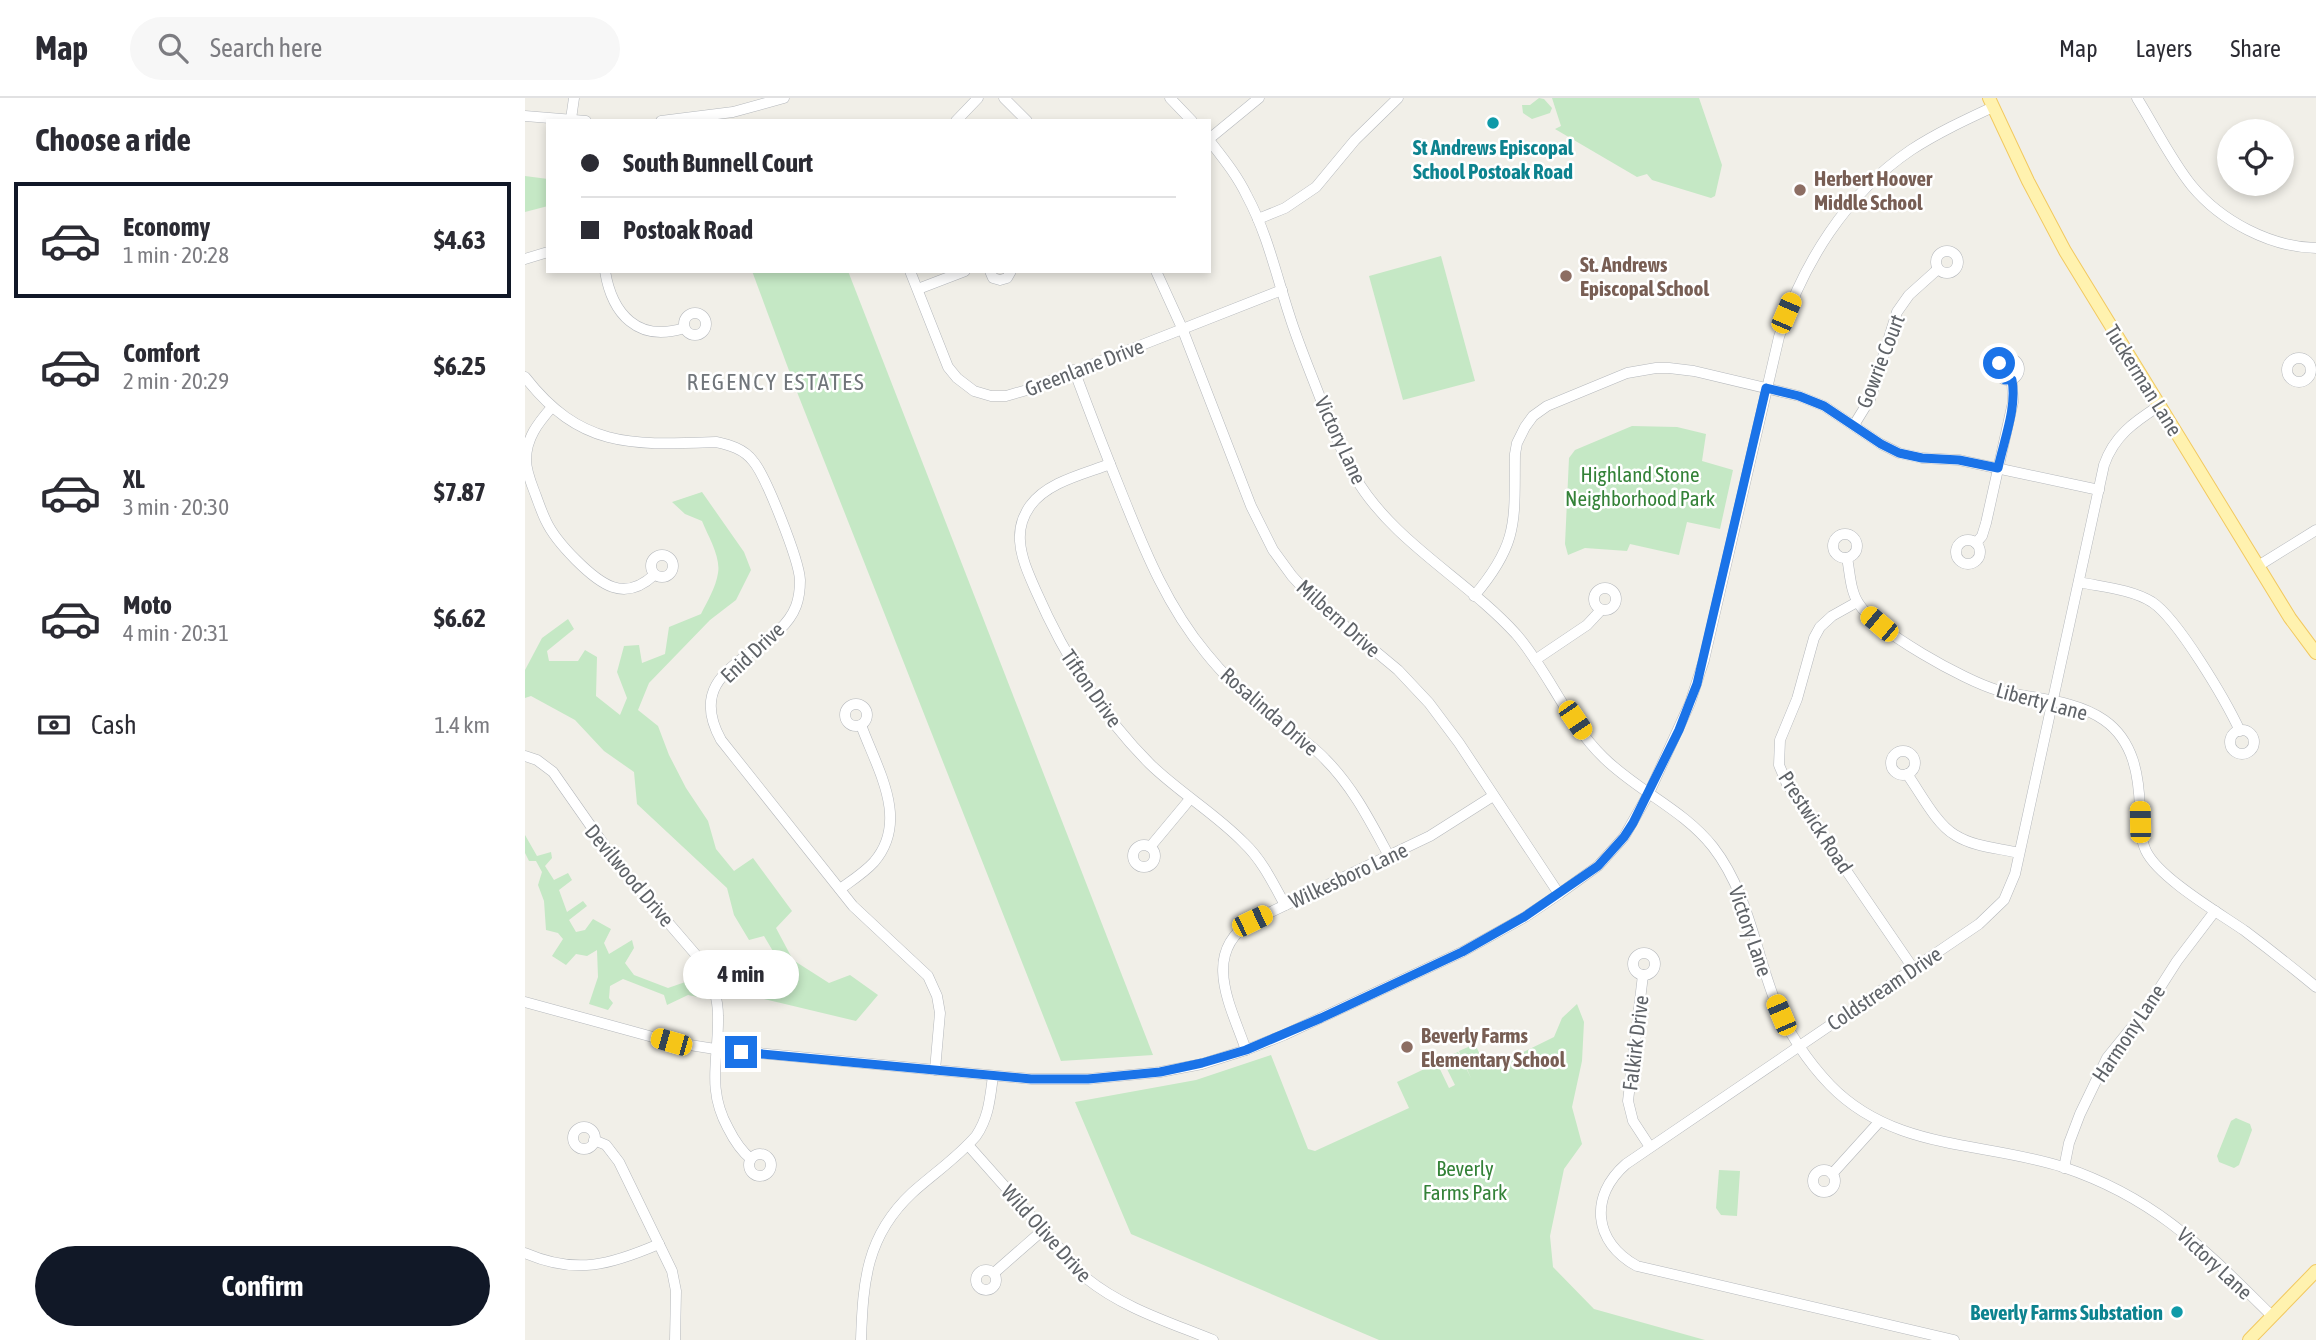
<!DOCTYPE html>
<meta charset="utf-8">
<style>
body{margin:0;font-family:"Asap Condensed",sans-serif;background:#f7f7f7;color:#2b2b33;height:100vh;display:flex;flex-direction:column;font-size:26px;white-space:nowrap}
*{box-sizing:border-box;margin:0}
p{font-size:23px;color:#7c7c81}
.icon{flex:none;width:38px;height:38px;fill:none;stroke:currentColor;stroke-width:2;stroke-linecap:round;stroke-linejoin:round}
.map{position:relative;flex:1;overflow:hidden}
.side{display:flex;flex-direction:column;background:#fff;width:525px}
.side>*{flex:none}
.banner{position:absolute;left:21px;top:21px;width:665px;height:154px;border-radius:0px;box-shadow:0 4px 10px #0003;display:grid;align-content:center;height:154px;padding:0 35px;background:#fff}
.tools{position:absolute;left:1692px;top:21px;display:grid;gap:14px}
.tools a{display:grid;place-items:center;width:77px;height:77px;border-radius:50%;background:#fff;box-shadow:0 4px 10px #0003;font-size:35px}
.end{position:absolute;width:32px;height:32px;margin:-16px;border:9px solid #1a73e8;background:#fff;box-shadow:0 0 0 4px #fff}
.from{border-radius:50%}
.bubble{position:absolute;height:49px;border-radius:24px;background:#fff;box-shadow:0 4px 10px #0003;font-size:23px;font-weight:700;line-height:49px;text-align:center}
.car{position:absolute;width:21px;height:42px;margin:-21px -10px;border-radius:9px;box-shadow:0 0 5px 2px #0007;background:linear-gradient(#f5c518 24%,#345 0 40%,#f5c518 0 76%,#345 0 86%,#f5c518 0)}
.banner b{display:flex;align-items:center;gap:24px;height:66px;font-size:26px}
.banner b+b{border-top:2px solid #e1e1e2}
.banner i{width:18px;height:18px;background:#2b2b33}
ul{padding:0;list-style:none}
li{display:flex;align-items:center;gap:21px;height:116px;margin:0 14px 10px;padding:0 21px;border:4px solid transparent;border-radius:0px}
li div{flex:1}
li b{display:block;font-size:26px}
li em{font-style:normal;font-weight:700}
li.active{border-color:#111827}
li>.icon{width:63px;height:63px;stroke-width:1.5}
h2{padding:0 35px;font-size:32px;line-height:84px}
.pay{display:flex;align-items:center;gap:18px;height:77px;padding:0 35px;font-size:26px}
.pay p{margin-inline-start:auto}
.cta{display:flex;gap:14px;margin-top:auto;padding:14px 35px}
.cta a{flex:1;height:80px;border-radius:42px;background:#111827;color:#fff;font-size:28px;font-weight:700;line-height:80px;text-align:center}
header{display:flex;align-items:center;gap:42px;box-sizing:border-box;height:98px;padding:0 35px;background:#fff;border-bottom:2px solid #e1e1e2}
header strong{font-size:33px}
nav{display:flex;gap:38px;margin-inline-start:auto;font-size:24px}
.search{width:490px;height:63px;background:#f7f7f7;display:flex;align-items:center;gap:18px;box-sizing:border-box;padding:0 24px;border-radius:38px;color:#7c7c81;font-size:26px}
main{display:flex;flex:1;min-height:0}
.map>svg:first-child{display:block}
</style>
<header>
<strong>Map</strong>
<div class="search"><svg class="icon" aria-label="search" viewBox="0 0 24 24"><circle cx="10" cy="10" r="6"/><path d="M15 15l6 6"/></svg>Search here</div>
<nav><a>Map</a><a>Layers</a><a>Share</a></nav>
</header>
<main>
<section class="side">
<h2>Choose a ride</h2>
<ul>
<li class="active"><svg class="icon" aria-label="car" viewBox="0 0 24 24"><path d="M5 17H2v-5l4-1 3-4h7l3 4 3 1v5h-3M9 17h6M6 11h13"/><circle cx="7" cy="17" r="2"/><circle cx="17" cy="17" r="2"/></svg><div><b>Economy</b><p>1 min · 20:28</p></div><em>$4.63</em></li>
<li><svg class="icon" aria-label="car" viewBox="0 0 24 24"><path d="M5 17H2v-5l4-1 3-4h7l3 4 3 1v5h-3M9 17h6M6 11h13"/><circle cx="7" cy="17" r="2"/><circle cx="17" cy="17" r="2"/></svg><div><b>Comfort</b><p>2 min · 20:29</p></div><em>$6.25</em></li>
<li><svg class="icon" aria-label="car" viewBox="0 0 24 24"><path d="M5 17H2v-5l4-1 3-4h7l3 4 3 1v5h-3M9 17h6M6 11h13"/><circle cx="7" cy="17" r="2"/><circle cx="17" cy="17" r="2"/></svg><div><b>XL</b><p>3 min · 20:30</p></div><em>$7.87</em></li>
<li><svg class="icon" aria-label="car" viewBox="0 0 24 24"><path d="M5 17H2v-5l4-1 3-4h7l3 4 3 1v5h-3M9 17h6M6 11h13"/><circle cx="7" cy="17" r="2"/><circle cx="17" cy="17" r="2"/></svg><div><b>Moto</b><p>4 min · 20:31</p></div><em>$6.62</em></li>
</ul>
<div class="pay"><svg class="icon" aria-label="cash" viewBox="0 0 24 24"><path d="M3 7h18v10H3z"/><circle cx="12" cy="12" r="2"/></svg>Cash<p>1.4 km</p></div>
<div class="cta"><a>Confirm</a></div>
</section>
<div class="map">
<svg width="1791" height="1242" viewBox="0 0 1791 1242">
<rect width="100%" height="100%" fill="#f1efe8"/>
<g fill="#c5e8c5">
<path d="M1014 0 1019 1 1027 10 1025 15 1007 21 998 15 997 7H1005Z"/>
<path d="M1027 0H1174L1197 67 1190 98 1186 100 1127 82 1122 76 1112 79 1030 31 1036 28Z"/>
<path d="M0 78 23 81V108L0 114Z"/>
<path d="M916 158 950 283 878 302 844 178Z"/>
<path d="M227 173H323L628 957 536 963 272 294Z"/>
<path d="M1107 328 1152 329 1181 336 1177 363 1208 372 1195 431 1162 424 1154 457 1105 446 1102 453 1060 450 1043 457 1040 446 1044 360 1050 352Z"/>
<path d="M177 394 219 454 226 472 211 502 185 522 124 585 113 612 133 628 144 657 161 690 183 723 191 751 209 773 228 760 267 813 251 830 268 862 304 885 325 877 353 897 331 923 239 901 238 870 252 860 239 838 224 842 209 817 202 790 112 706 109 674 79 653 50 622 6 598 0 600V572L17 540 43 521 49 531 22 553 24 563H53L60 552 72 559 71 598 95 617 102 600 92 574 99 548 114 547 117 565 140 556 144 529 176 516C182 504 191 489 193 475 196 459 183 438 177 423L160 416 147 404Z"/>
<path d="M0 737 12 758 26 754 27 760 20 768 29 782 43 775 47 782 34 792 42 814 58 803 62 808 44 822 51 834 60 832 68 821 86 831 79 845 84 856 107 842 109 850 100 865 109 877 143 890 169 881 182 901 163 897 142 907 139 897 98 881 85 888 84 900 88 905 83 912 64 906 73 879 72 852 62 858 51 856 41 867 27 858 38 841 33 835 21 832 19 803 13 787 17 774 11 763H4L0 755Z"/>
<path d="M1052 906 1059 924 1057 963 1047 1009 1057 1046 1039 1071 1025 1138 1028 1169 1069 1211 1180 1242H854L606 1136 550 1004 671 982 746 957 783 1051 790 1053 884 1010 872 984 912 965 924 990 930 987 917 961 933 954 946 980 934 953 950 946 962 972 1029 939 1037 920Z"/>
<path d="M1711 1020 1725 1026 1727 1032 1714 1067 1709 1070 1694 1064 1692 1058 1706 1023Z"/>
<path d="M1194 1072 1215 1073 1212 1118 1196 1117 1191 1110Z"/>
</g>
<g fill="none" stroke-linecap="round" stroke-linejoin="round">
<g stroke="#b5b8bc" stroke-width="11">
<g id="minor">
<path d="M479 0 502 23"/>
<path d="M645 0 667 23"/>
<path d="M1612 0C1630 29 1646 62 1667 88 1696 123 1745 149 1791 150"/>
<path d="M0 18 61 23"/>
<path d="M46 21 49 0"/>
<path d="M136 23 208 14 259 0"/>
<path d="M431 23 453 0"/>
<path d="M684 41 734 0"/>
<path d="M684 42C698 60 712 77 722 98 742 135 751 176 764 216 773 245 785 273 796 302 807 328 816 354 830 379 868 444 941 481 991 536 1024 574 1042 624 1078 659 1112 693 1158 711 1188 749 1223 794 1230 852 1250 903 1262 933 1283 964 1305 987 1369 1053 1457 1043 1538 1069 1631 1100 1679 1151 1747 1218"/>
<path d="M733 121 760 110 791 89 830 42 873 0"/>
<circle cx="1422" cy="164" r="11"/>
<path d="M0 161 23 154"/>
<path d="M80 173C87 216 113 245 159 230"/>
<path d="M385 173 423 269 432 280 449 293 466 298H481L502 292 757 192"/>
<path d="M465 173 468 180 475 182 482 180 486 173"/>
<path d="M631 173 657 230 726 408 748 452 767 478 790 503 873 572 904 605 934 645 1034 796"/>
<path d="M393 191 440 173"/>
<circle cx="170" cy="226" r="11"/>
<circle cx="1483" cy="271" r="11"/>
<circle cx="1774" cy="272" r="12"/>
<path d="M549 272C565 315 582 359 599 401 621 456 643 509 681 555 700 579 722 599 746 618 764 632 784 644 800 661 828 689 845 723 864 758"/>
<path d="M0 279C56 351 108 347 191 344 205 347 219 351 228 363 241 378 274 462 275 482 275 491 274 500 271 508 252 559 154 566 196 642L328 808 403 878 412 898 415 915 410 972"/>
<path d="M27 309C13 325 1 340 1 362 1 374 7 387 11 398 14 406 17 415 21 423 28 438 40 451 51 462 75 486 99 505 129 477"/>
<path d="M1329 327 1345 301 1372 214 1384 197 1413 171"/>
<path d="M585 366C559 376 522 384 505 408 498 418 494 430 495 443 496 460 504 477 511 493 539 557 575 616 625 666 655 695 691 716 719 745 737 762 748 785 760 807"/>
<circle cx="1320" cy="448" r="12"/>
<circle cx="1443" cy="454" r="12"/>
<path d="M1451 445 1457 438 1461 425 1488 304 1487 282"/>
<circle cx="137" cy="468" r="11"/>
<path d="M1322 460C1325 474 1325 493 1334 506 1351 533 1440 583 1472 592 1507 601 1549 601 1579 622 1609 643 1614 678 1615 712 1615 726 1615 740 1621 753 1634 780 1694 815 1720 833 1744 851 1768 870 1791 889"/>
<path d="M1733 468 1791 432"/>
<path d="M1554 484C1577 489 1606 491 1627 504 1653 521 1701 603 1715 633"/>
<circle cx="1080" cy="501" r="11"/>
<path d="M949 498C995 444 989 422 990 356L992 345 1000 329 1008 318 1022 308 1102 275 1131 270H1144L1169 273 1274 298 1299 308 1356 346 1374 355 1397 360 1434 362 1574 392"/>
<path d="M1332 504 1307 518 1295 529 1289 540 1272 601 1255 642 1254 667 1262 686 1388 870"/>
<path d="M1010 562 1062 527 1076 512"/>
<circle cx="331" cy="617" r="11"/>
<circle cx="1717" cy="644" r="12"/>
<circle cx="1378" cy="665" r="12"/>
<path d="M0 658 12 662 28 674 91 764 178 865C187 882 193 899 193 918 194 960 181 990 203 1030 209 1042 215 1052 226 1061"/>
<path d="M1382 676C1395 694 1411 726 1430 737 1449 749 1473 750 1494 755"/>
<circle cx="619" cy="758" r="11"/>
<path d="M625 749 665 701"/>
<path d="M315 791C326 783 339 775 349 764 385 722 352 671 336 627"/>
<circle cx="1119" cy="866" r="11"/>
<path d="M1118 877 1103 1003 1108 1023 1125 1049"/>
<path d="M0 904 146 944 190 951 507 981H563L635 974 677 966 721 952 759 937 937 854 1000 819 1034 796 1073 768 1099 739 1124 695 1165 605 1179 562 1254 239C1278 165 1321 96 1386 52 1412 35 1440 22 1468 9"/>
<path d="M721 952C706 908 675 855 727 823L905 738 968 698"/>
<circle cx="59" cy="1040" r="11"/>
<path d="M69 1042 81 1047 94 1064 147 1173 151 1193 150 1242"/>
<path d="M443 1047 561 1180C598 1210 644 1224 688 1242"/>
<circle cx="235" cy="1067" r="11"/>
<path d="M1539 1070 1544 1045 1555 1016 1582 960 1620 913 1652 863 1690 813"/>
<circle cx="1299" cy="1083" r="11"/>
<path d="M1307 1076 1354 1024"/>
<path d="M0 1155C51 1177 85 1167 134 1146"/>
<circle cx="461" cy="1182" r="10"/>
<path d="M469 1175 518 1132"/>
<path d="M336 1242C338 1184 341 1138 387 1095 408 1076 432 1060 451 1038 464 1019 465 1000 468 978"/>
<path d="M1429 1242 1112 1168C1068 1144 1064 1098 1101 1066L1454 826 1479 802 1490 776 1579 367C1589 338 1609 324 1634 308"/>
</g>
</g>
<g stroke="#f2c960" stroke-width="14">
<g id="major">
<path d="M1464 0 1503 83 1540 153 1765 520 1791 555"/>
<path d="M1724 1242 1791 1173"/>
</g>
</g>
<use href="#minor" stroke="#fff" stroke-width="10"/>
<use href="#major" stroke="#fff2af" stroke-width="12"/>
</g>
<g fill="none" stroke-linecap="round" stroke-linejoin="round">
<path stroke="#1a73e8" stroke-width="9" d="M216 954 506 981H563L635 974 677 965 721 952 796 920 937 854 999 819 1073 768 1099 739 1108 725 1154 632 1172 586 1241 290 1274 298 1299 308 1356 346 1374 355 1397 360 1434 362 1473 370C1479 342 1492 310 1487 282H1480L1473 275 1474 265"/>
</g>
<g fill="#0f9aa8" stroke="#fff" stroke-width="2.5">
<circle cx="968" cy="25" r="7"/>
<circle cx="1652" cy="1214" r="7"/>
</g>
<g fill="#8d6e63" stroke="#fff" stroke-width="2.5">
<circle cx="1275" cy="92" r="7"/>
<circle cx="1041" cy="178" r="7"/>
<circle cx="882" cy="949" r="7"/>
</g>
<g text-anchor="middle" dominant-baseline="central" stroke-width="5" stroke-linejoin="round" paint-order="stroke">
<g font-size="21" font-weight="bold" fill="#0d838f" stroke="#fff">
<text x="968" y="49">St Andrews Episcopal<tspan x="968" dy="24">School Postoak Road</tspan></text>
<text x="1638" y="1214" text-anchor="end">Beverly Farms Substation</text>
</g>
<g font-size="21" font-weight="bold" fill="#785e54" stroke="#fff" text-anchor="start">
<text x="1289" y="80">Herbert Hoover<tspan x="1289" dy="24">Middle School</tspan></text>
<text x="1055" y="166">St. Andrews<tspan x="1055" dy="24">Episcopal School</tspan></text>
<text x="896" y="937">Beverly Farms<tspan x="896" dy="24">Elementary School</tspan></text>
</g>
<g font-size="21" fill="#5f6368" stroke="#fff">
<text transform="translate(1355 263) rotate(-69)">Gowrie Court</text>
<text transform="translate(559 269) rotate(-21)">Greenlane Drive</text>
<text transform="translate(1619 282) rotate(58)">Tuckerman Lane</text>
<text transform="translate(816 342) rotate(65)">Victory Lane</text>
<text transform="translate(814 520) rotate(42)">Milbern Drive</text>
<text transform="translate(227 554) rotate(-43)">Enid Drive</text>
<text transform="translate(567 590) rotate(55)">Tifton Drive</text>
<text transform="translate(1517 603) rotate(15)">Liberty Lane</text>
<text transform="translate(745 613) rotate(41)">Rosalinda Drive</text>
<text transform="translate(1291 724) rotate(57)">Prestwick Road</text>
<text transform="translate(105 777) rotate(50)">Devilwood Drive</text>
<text transform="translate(823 777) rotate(-25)">Wilkesboro Lane</text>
<text transform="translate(1226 833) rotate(71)">Victory Lane</text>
<text transform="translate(1359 890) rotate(-34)">Coldstream Drive</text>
<text transform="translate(1603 935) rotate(-56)">Harmony Lane</text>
<text transform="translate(1110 945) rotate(-83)">Falkirk Drive</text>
<text transform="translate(522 1135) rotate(48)">Wild Olive Drive</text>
<text transform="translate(1690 1165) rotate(43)">Victory Lane</text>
</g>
<g font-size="21" fill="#348238" stroke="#fff">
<text x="1115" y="376">Highland Stone<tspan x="1115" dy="24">Neighborhood Park</tspan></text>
<text x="940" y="1070">Beverly<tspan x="940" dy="24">Farms Park</tspan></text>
</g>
<g font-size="23" letter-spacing="2" fill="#70757a" stroke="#fff">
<text x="251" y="284">REGENCY ESTATES</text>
</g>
</g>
</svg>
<div class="tools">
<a><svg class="icon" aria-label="locate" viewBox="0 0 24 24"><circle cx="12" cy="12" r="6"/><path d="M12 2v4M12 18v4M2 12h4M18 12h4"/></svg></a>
</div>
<i class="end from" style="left:1474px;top:265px"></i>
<i class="end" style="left:216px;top:954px"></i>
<div class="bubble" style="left:158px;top:852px;width:116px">4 min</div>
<i class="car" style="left:1261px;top:215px;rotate:23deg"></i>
<i class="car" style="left:1354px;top:526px;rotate:310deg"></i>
<i class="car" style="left:1050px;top:622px;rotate:146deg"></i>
<i class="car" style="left:1615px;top:724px;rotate:359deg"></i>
<i class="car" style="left:727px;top:823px;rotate:64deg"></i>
<i class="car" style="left:1256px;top:917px;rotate:337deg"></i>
<i class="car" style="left:146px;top:944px;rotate:286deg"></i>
<div class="banner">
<b><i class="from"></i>South Bunnell Court</b>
<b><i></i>Postoak Road</b>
</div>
</div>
</main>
